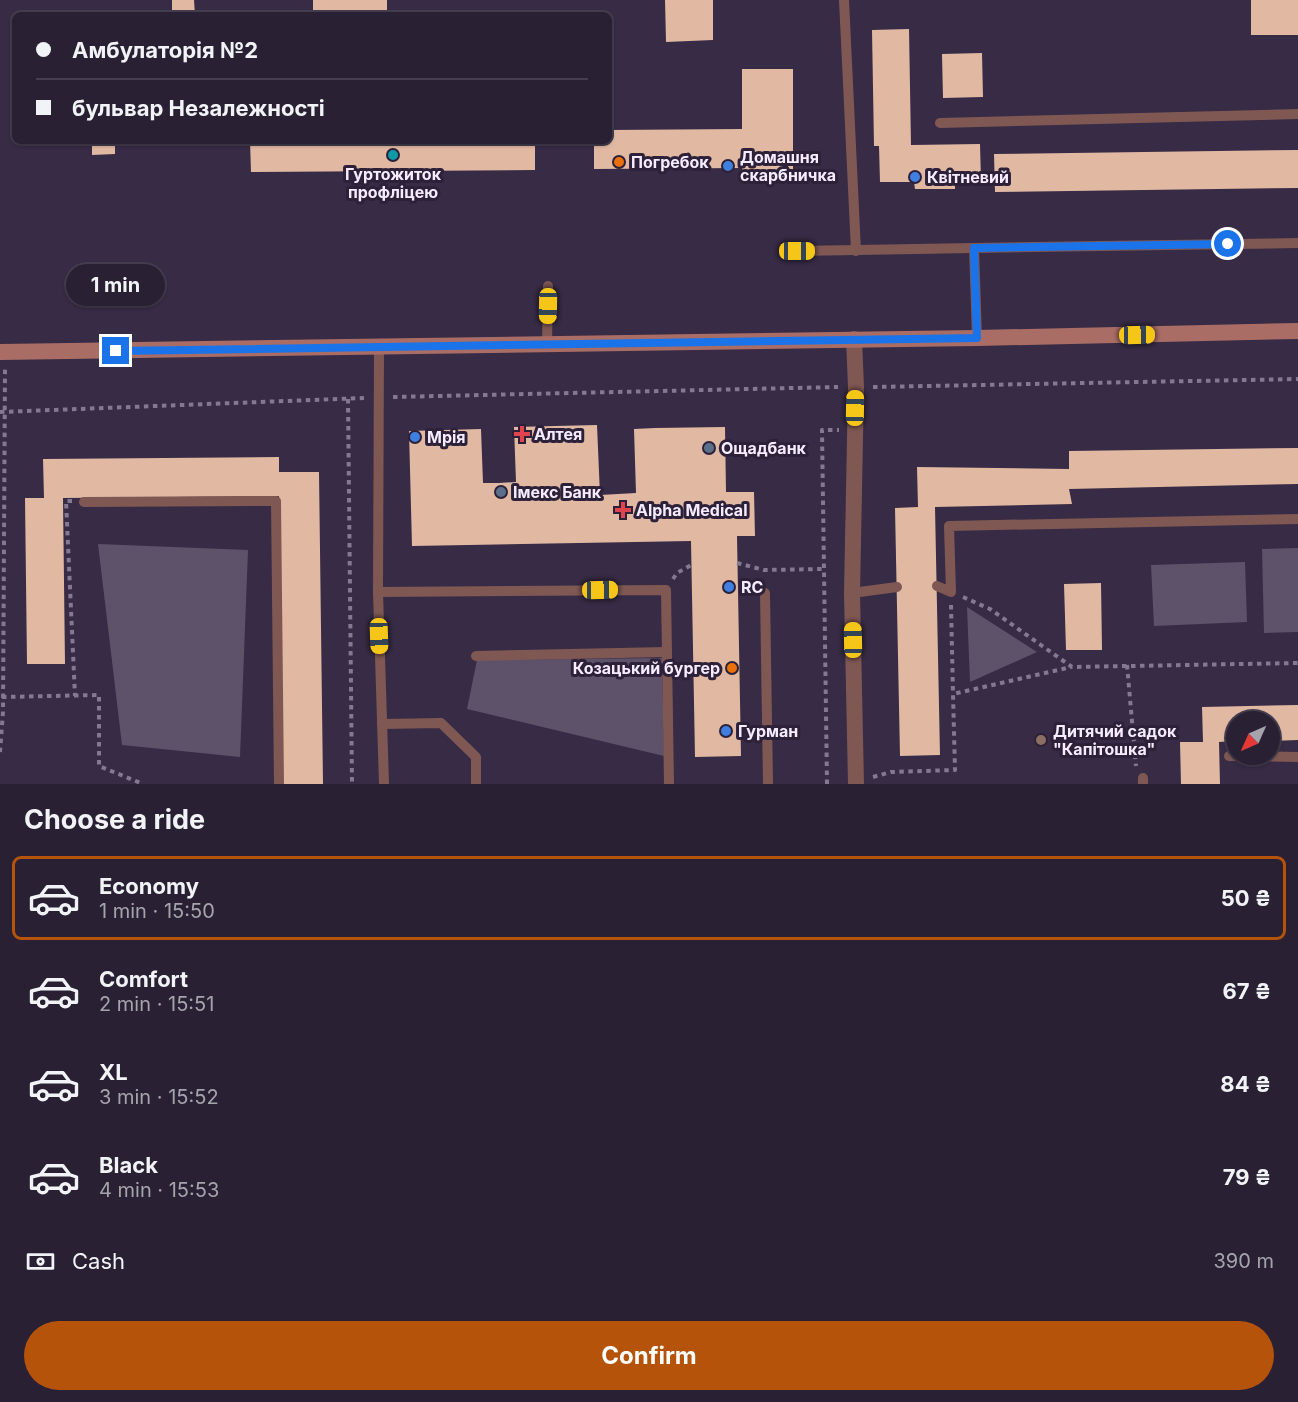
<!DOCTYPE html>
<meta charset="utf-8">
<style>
body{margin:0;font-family:Inter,sans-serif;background:#352d40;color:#f1f3f6;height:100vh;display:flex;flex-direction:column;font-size:22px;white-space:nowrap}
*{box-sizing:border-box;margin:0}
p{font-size:20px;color:#a5a3ac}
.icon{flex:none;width:33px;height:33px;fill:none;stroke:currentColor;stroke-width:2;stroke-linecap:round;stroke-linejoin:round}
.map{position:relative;height:784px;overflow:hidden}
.sheet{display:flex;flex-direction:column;background:#292034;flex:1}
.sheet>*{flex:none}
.banner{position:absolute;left:12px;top:12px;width:600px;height:132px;border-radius:9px;box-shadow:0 2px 4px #0004,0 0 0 2px #453e4f;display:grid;align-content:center;height:132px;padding:0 24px;background:#292034}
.needle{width:39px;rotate:225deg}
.fabs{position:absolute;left:1226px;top:711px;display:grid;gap:12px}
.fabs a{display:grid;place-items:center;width:54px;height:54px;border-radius:50%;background:#292034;box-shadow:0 2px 4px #0004,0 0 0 2px #453e4f;font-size:30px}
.end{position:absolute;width:27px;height:27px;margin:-14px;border:8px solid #1a73e8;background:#fff;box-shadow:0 0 0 3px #fff}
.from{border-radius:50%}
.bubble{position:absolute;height:42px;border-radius:21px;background:#292034;box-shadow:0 2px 4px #0004,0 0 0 2px #453e4f;font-size:20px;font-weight:700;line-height:42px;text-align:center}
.car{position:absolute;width:18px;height:36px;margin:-18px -9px;border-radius:8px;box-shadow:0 0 4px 2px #0007;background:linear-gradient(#f5c518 24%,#345 0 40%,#f5c518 0 76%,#345 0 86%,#f5c518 0)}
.banner b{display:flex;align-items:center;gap:21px;height:57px;font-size:22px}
.banner b+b{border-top:2px solid #453e4f}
.banner i{width:15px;height:15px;background:#f1f3f6}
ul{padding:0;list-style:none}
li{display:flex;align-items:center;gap:18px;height:84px;margin:0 12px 9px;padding:0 12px;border:3px solid transparent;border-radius:9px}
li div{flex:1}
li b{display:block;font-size:22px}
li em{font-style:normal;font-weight:700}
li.current{border-color:#b45309}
li>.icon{width:54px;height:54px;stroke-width:1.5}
h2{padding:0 24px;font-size:27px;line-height:72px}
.pay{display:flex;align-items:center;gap:15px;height:66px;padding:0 24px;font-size:22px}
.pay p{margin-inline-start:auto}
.action{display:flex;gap:12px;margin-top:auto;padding:12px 24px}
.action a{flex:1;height:69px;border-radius:36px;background:#b45309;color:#fff;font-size:24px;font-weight:700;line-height:69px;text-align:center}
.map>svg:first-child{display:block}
</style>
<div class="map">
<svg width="1298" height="784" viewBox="0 0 1298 784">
<rect width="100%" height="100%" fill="#372b45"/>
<g fill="#5e526b">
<path d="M98 544 248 550 240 757 122 745Z"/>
<path d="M1298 548V632L1264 633 1262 549Z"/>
<path d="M1245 562 1247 622 1154 626 1151 565Z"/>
<path d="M967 607 1037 652 970 682Z"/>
<path d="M662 658 664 756 467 709 477 660Z"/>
</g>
<g fill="#e1b9a3">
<path d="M172 0H194L195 15H79V13L172 12Z"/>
<rect x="313" y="0" width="74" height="15"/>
<path d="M665 0H713V40L666 42Z"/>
<rect x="1251" y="0" width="47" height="35"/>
<path d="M909 29 911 145 980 144 981 181H955V189H915L914 182H880L879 146H874L872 30Z"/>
<path d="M982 53 983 97 943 98 942 54Z"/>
<path d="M742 69H793V180H742V168L594 169V141H609V130L742 129Z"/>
<path d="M65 141H206V144L115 145V154L92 155V145L65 146Z"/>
<path d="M250 141H535V170L251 172Z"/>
<path d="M1298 150V188L995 192 994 154Z"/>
<path d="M597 425 600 495 636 493 634 429 655 428 725 427 726 492H754L755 536H737L741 756 695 757 691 541 412 546 409 431 481 429 483 483H499L516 482 514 427Z"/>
<path d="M1298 448V484L1069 489 1072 504 935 507 940 755 900 756 895 508 918 507 917 467 1069 469V451Z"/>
<path d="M279 457V472H319L323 784H283L279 496 63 498 65 664H27L25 498H44L43 459Z"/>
<path d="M1101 583 1102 650H1066L1064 584Z"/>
<path d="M1298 705V740L1269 741V722H1236V741L1219 742 1220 784H1181L1180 742H1203L1202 707Z"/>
</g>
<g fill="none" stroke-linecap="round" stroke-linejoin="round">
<g stroke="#847990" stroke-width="4" stroke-dasharray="4.5 4.5" stroke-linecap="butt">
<path d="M873 387 1298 379"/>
<path d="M393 397 838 387"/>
<path d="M348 399 352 784"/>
<path d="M0 412 364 398"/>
<path d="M72 501H66L75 696"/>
<path d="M737 563 764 570 824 569"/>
<path d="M673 579 677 573 691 565"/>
<path d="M963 597 990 609 1072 667 1298 663"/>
<path d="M951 605 953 694"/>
<path d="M1127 665 1136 766"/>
<path d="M2 697 99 695V766L143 784"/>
<path d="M0 752 3 712 5 369"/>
<path d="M873 777 891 772 955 770 953 694 1071 667"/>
<path d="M827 784 822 430H839"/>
</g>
<g stroke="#7f5853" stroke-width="10">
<path d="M844 0 856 251"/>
<path d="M940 123 1298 114"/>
<path d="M797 251 974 248"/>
<path d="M977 338 974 248 1298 243"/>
<path d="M547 344 548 286"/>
<path d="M379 347 378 592 384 784"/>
<path d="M84 502 276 501 279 784"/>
<path d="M937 586 951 592 949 526 1298 519"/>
<path d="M378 592 666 590 669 784"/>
<path d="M765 593 768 784"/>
<path d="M852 593 897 587"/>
<path d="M476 656 667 652"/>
<path d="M382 724 441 723 476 757V784"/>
<path d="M1229 756 1298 757"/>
<path d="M1143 778V784"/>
</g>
<path stroke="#7f5853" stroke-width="16" d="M854 339 856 387 852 593 856 784"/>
<path stroke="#a96d65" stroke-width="16" d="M0 352 977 338 1298 331"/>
</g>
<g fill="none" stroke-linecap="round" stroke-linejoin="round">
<path stroke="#1a73e8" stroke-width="8" d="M116 351 977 338 974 248 1228 244"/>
</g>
<circle fill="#0f9aa8" stroke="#2d213a" stroke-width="2" cx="393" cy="155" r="6"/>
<g fill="#e8710a" stroke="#2d213a" stroke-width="2">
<circle cx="619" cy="162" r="6"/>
<circle cx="732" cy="668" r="6"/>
</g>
<g fill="#3f7fe0" stroke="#2d213a" stroke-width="2">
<circle cx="728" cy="166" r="6"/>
<circle cx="915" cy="177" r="6"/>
<circle cx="415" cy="437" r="6"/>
<circle cx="729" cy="587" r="6"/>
<circle cx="726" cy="731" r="6"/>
</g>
<g fill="#e0444e" stroke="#2d213a" stroke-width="2">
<path d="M519 425h6v6h6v6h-6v6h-6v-6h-6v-6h6z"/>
<path d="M620 501h6v6h6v6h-6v6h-6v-6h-6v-6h6z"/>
</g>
<g fill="#5c6f8a" stroke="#2d213a" stroke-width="2">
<circle cx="709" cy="448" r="6"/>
<circle cx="501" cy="492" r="6"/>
</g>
<circle fill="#8d6e63" stroke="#2d213a" stroke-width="2" cx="1041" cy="740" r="6"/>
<g text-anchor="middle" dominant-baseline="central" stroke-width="6" stroke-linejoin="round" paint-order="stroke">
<g font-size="16" font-weight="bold" fill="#f5edff" stroke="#2d213a" text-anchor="start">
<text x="740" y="157">Домашня<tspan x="740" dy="18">скарбничка</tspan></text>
<text x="631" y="162">Погребок</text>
<text x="393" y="174" text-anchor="middle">Гуртожиток<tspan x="393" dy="18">профліцею</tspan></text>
<text x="927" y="177">Квітневий</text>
<text x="534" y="434">Алтея</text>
<text x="427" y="437">Мрія</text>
<text x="721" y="448">Ощадбанк</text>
<text x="513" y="492">Імекс Банк</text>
<text x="636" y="510">Alpha Medical</text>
<text x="741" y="587">RC</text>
<text x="720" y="668" text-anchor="end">Козацький бургер</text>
<text x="738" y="731">Гурман</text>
<text x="1053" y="731">Дитячий садок<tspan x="1053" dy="18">"Капітошка"</tspan></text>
</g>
</g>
</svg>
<div class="fabs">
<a><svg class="needle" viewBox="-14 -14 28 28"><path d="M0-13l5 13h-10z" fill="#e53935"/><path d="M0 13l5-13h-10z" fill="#a5a3ac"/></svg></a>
</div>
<i class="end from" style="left:1228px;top:244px"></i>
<i class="end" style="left:116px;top:351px"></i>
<div class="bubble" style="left:66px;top:264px;width:99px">1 min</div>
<i class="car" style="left:797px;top:251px;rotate:90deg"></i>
<i class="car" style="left:548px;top:306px;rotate:181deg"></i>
<i class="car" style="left:1137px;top:335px;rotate:89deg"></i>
<i class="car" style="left:855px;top:408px;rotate:1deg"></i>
<i class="car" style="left:600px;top:590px;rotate:89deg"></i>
<i class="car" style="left:379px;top:636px;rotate:178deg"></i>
<i class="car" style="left:853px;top:640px;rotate:359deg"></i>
<div class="banner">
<b><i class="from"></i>Амбулаторія №2</b>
<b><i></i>бульвар Незалежності</b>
</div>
</div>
<section class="sheet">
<h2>Choose a ride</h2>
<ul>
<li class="current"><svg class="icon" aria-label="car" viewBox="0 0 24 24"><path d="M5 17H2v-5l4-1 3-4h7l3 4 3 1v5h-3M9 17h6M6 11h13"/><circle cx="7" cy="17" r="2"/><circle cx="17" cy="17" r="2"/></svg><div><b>Economy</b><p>1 min · 15:50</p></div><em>50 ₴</em></li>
<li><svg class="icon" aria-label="car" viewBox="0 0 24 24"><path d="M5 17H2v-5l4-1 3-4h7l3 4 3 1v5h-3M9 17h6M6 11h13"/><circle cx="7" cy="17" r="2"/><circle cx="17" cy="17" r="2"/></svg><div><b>Comfort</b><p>2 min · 15:51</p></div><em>67 ₴</em></li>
<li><svg class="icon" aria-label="car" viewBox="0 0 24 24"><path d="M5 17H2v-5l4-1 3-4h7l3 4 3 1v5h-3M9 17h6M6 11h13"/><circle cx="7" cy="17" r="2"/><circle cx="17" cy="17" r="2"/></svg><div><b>XL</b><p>3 min · 15:52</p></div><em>84 ₴</em></li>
<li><svg class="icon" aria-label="car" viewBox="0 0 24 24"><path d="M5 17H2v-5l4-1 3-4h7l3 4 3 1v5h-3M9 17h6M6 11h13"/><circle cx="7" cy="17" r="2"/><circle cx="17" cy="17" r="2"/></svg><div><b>Black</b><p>4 min · 15:53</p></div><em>79 ₴</em></li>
</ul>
<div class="pay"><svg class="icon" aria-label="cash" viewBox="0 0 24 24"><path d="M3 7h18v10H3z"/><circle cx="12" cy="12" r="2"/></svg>Cash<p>390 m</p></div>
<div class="action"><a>Confirm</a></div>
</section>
